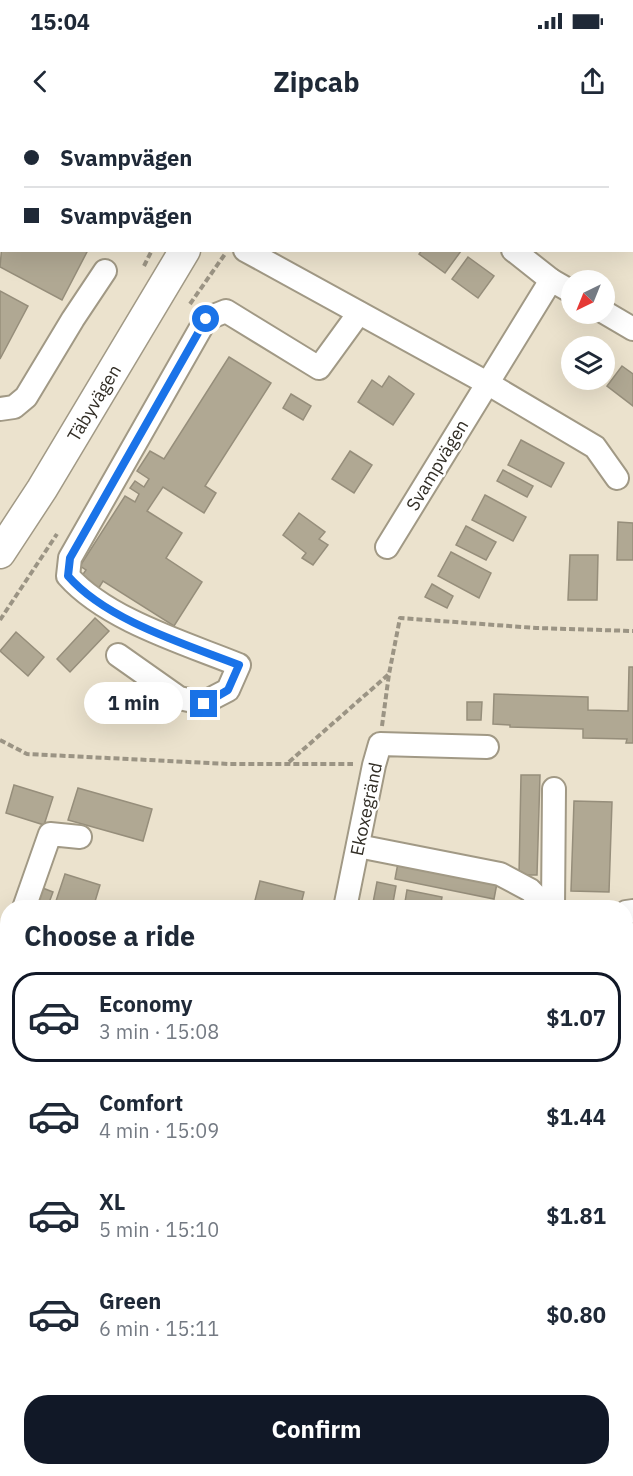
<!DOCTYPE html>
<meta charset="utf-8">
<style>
body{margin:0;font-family:"IBM Plex Sans",sans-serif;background:#f6f6f7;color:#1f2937;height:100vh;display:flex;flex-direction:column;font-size:22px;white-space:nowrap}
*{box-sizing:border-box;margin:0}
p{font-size:20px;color:#747a83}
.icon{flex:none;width:33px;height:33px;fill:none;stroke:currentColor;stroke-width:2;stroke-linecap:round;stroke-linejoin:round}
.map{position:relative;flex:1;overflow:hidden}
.sheet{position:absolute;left:0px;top:780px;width:633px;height:576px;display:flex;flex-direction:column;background:#fff;border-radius:24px 24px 0 0;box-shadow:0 6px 24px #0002}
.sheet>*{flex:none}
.hud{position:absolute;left:0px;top:0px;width:633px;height:132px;box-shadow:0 6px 24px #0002;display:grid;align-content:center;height:132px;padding:0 24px;background:#fff}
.needle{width:39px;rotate:223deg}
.controls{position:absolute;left:561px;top:150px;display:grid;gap:12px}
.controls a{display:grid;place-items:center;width:54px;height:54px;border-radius:50%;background:#fff;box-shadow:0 6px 24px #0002;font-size:30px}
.end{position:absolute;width:27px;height:27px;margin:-14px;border:8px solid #1a73e8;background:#fff;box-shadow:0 0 0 3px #fff}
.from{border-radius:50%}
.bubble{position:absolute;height:42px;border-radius:21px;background:#fff;box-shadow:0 6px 24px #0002;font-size:20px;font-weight:800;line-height:42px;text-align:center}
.hud b{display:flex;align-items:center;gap:21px;height:57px;font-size:22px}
.hud b+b{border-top:2px solid #e0e1e3}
.hud i{width:15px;height:15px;background:#1f2937}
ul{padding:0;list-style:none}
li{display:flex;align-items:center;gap:18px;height:90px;margin:0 12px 9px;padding:0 12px;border:3px solid transparent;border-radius:24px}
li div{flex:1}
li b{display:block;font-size:22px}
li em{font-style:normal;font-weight:800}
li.selected{border-color:#111827}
li>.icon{width:54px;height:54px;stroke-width:1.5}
h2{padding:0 24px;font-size:27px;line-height:72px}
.cta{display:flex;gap:12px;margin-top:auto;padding:12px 24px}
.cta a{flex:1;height:69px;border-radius:24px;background:#111827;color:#fff;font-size:24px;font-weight:800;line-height:69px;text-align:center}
.status{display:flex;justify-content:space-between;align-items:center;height:42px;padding:0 30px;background:#fff;direction:ltr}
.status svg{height:16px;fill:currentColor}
header{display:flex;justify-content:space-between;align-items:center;height:78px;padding:0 24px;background:#fff;font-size:27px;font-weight:800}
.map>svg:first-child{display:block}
</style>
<div class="status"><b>15:04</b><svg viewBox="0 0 49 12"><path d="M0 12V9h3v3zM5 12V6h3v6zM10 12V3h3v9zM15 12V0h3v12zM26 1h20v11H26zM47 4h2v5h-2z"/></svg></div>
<header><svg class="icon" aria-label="back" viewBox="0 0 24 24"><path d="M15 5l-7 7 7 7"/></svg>Zipcab<svg class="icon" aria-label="share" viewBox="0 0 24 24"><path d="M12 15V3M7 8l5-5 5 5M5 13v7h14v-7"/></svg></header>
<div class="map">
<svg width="633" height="1356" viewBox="0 0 633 1356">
<rect width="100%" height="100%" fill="#ebe2cd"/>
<g fill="#b0a893" stroke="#968e7b" stroke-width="1.5">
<path d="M83 0H117L83 2Z"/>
<path d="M2 124V130H88L62 180 0 147Z"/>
<path d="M422 130H460L461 131 445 153 419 134Z"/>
<path d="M468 137 494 156 478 178 452 159Z"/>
<path d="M0 171 28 186 0 239Z"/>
<path d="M604 235 613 241 604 253Z"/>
<path d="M229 237 271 263 205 366 216 373 204 393 163 367 147 391 182 413 166 438 202 462 174 506 103 461 97 471 79 460 86 450 80 446 125 376 135 382 139 374 130 368 135 361 144 367 149 359 137 351 150 331 164 339Z"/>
<path d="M622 246 633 254V286L607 266Z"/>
<path d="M389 256 414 274 393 305 358 282 372 260 382 267Z"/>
<path d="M291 274 311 286 303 300 283 288Z"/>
<path d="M521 320 564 343 551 367 508 345Z"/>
<path d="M350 331 372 345 354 373 332 359Z"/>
<path d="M503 350 533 366 527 377 497 361Z"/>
<path d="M485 375 526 397 513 421 472 400Z"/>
<path d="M299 393 325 412 319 419 328 425 313 445 302 438 306 433 283 415Z"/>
<path d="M618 402 633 403V440H617Z"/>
<path d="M466 406 496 422 486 440 456 425Z"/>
<path d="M451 432 491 453 479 478 438 456Z"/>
<path d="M570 435H598L597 480H568Z"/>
<path d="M432 464 453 476 447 488 425 477Z"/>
<path d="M95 498 109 511 70 552 57 539Z"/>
<path d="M16 512 44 537 28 556 0 531Z"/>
<path d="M629 547H633V623H626L627 619 583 618V609L510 607V605L493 604 494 574 588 577V590L628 591Z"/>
<path d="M467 582H482L481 600H467Z"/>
<path d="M521 655H540L537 755H519Z"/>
<path d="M14 665 53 677 44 705 6 693Z"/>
<path d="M78 668 152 689 143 721 68 700Z"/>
<path d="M574 681 612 682 609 772 571 771Z"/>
<path d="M398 743 497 763 494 779 395 759Z"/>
<path d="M65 754 100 765 93 788H67L55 784Z"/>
<path d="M260 761 304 772 300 788H253Z"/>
<path d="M377 762 396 766 392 788H372Z"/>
<path d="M40 767 53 772 47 788H32Z"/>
<path d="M407 770 442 777 440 788H404Z"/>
<path d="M633 825V861L626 863V827Z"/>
<path d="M626 928H627L629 940 633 939V965L626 966Z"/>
<path d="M633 1056V1087L626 1089V1058Z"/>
<path d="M633 1314V1356H620L618 1348H626V1316Z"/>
<path d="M140 1348H171L170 1356Z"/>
<path d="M387 1348H400L402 1356H360Z"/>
<path d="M270 1351 279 1352 301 1356H269Z"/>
</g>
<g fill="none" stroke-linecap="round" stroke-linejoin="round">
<g stroke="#a19985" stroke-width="26">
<g id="minor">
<path d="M199 2 200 0"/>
<path d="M406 2 407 0"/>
<path d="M0 7 2 8"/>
<path d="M0 101 2 98"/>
<path d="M245 130 487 263 595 327 617 358"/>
<path d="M513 130 551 160"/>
<path d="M604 192 633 209"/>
<path d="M0 289 14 287 26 277 73 199 105 151"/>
<path d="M387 427 551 160 572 172"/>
<path d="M118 535 179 578 203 583 228 570 239 545C185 523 107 500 68 456L70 438 206 199 226 191 319 248 359 193"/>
<path d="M358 726 500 754 530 770 548 788"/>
<path d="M24 788 50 714 80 717"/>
<path d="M345 788 374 645 380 624 487 627"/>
<path d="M553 788 554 669"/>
<path d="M626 792 633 791"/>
<path d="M0 821 8 823"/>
<path d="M626 1011 633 1010"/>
<path d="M0 1111 8 1112"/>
<path d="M0 1213 8 1181"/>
<path d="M581 1348 583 1356"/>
<path d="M232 1356 234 1348"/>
</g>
</g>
<g stroke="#a19985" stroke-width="33">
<g id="major">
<path d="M240 2V0"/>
<path d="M0 433 42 369 185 130"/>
</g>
</g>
<g stroke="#9b9484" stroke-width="4" stroke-dasharray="6 3" stroke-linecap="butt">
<path d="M276 2 277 0"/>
<path d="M614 2 615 0"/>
<path d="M144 146 152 130"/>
<path d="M190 184 225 134"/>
<path d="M0 500 57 414"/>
<path d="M382 606 389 554 400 498 536 508 633 511"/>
<path d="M0 620 27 634 229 644H353"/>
<path d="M289 642 389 554"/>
</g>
<use href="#minor" stroke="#fff" stroke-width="22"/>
<use href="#major" stroke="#fff" stroke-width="30"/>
</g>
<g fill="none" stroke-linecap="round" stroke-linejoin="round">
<path stroke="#1a73e8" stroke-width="8" d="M204 584 228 570 239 545C185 524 106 500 68 456L70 438 206 199"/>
</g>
<g text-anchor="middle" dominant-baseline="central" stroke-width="4.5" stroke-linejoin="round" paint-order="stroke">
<g font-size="18" fill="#312d25" stroke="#fff">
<text transform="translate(94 283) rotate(-59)">Täbyvägen</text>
<text transform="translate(437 345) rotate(-59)">Svampvägen</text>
<text transform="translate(366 689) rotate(-78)">Ekoxegränd</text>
</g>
</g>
</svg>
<div class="controls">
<a><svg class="needle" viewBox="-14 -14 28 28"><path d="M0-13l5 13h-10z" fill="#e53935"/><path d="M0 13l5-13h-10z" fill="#747a83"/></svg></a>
<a><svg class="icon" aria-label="layers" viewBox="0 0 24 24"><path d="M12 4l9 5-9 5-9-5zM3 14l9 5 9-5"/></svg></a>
</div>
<i class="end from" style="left:206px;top:199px"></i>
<i class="end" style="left:204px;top:584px"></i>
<div class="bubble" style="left:84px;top:562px;width:99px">1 min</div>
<div class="hud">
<b><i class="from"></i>Svampvägen</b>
<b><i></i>Svampvägen</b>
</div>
<section class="sheet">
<h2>Choose a ride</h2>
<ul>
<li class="selected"><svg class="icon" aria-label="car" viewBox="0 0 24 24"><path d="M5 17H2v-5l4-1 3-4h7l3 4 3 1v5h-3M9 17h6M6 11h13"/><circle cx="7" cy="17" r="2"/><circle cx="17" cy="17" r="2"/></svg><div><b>Economy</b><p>3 min · 15:08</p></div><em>$1.07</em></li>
<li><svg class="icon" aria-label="car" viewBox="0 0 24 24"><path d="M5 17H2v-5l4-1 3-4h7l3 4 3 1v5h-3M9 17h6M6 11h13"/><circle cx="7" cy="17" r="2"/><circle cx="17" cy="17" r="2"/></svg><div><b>Comfort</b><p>4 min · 15:09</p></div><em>$1.44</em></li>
<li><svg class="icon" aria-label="car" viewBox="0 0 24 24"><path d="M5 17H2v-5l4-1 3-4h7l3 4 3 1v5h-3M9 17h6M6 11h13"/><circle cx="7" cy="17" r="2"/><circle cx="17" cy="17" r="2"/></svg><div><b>XL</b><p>5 min · 15:10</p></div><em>$1.81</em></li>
<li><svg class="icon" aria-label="car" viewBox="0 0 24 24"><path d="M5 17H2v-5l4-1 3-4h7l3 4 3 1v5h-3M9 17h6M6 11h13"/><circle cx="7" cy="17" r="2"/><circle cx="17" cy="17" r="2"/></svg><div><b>Green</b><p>6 min · 15:11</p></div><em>$0.80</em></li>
</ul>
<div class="cta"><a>Confirm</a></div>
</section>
</div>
